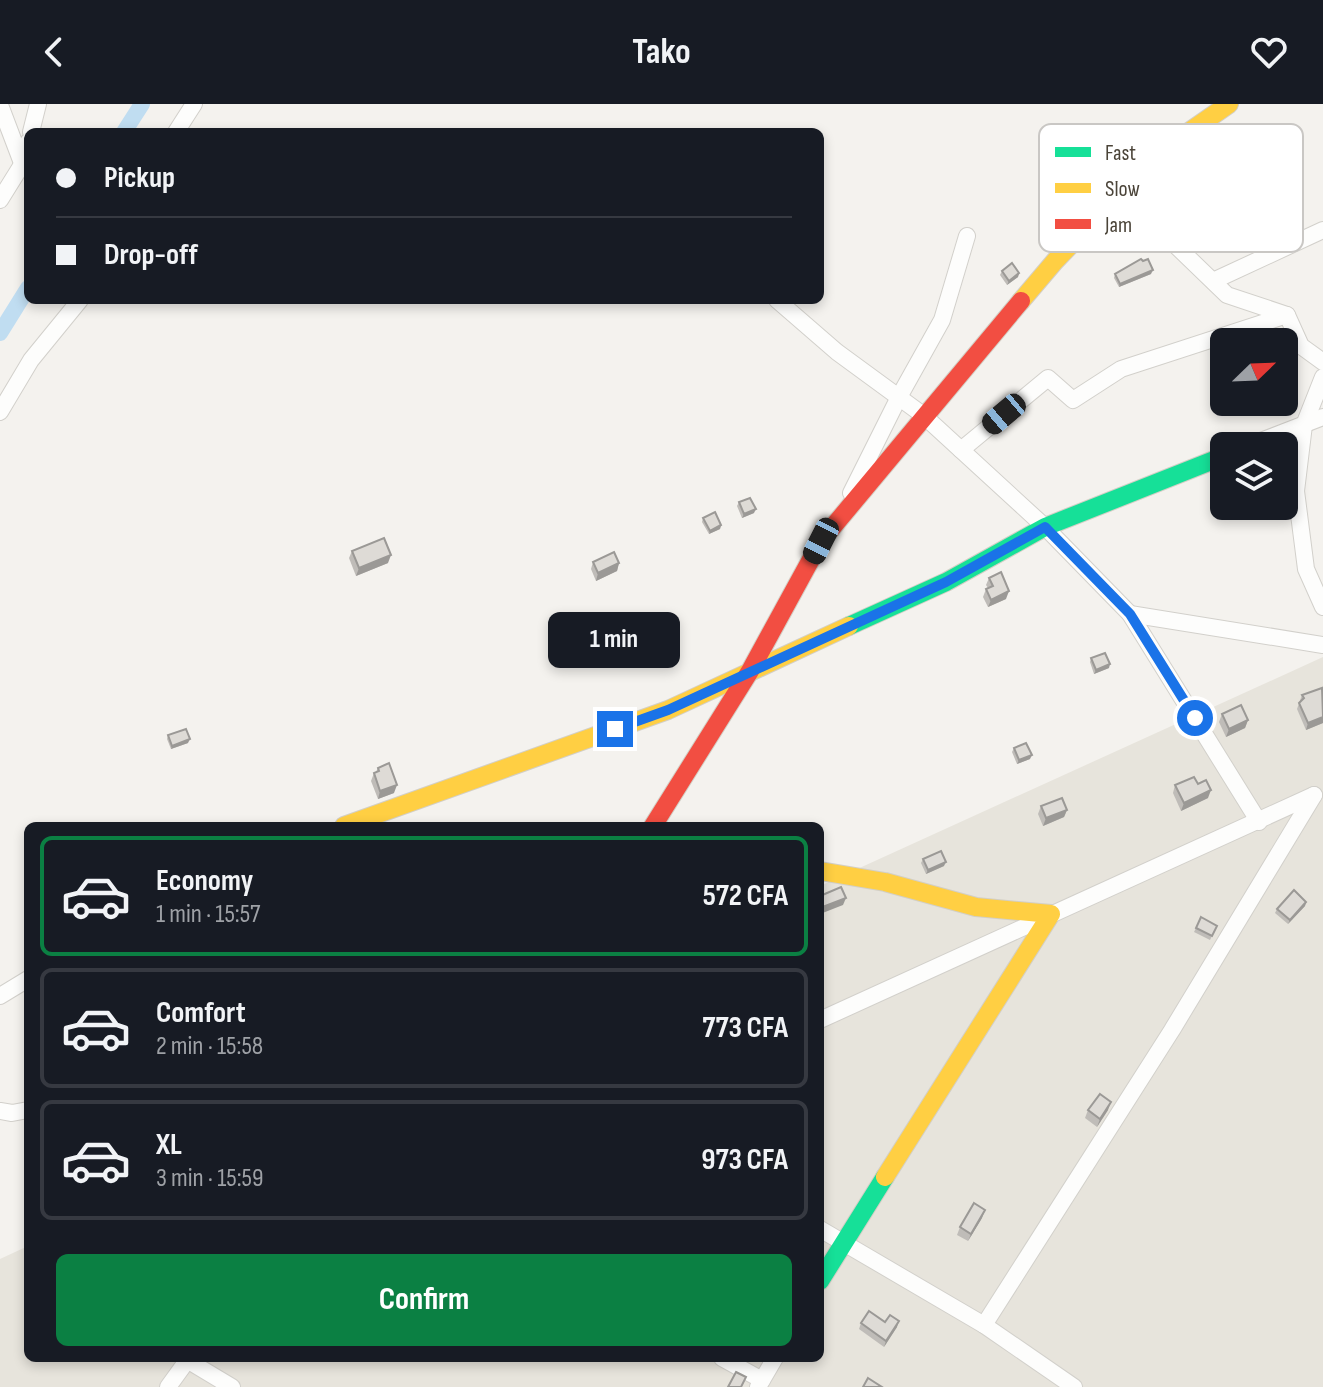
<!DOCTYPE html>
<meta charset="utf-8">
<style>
body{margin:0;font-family:"Sofia Sans Condensed",sans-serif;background:#20242c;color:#f1f3f6;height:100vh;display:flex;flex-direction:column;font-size:30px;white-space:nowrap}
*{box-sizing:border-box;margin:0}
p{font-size:26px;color:#9ea1a6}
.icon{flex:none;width:44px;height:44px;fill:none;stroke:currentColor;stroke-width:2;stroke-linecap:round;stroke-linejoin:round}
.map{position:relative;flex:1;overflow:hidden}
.sheet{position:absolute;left:24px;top:718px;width:800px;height:540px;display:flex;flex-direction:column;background:#171b24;border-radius:12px;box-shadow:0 4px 12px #0003}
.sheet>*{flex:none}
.hud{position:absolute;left:24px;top:24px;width:800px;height:176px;border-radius:12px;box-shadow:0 4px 12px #0003;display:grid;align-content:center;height:176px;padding:0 32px;background:#171b24}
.needle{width:52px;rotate:67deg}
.tools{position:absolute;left:1210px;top:224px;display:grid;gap:16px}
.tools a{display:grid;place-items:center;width:88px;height:88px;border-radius:12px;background:#171b24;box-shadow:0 4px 12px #0003;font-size:40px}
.end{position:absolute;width:36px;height:36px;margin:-18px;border:10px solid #1a73e8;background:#fff;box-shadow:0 0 0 4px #fff}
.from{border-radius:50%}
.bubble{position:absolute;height:56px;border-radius:12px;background:#171b24;box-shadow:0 4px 12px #0003;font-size:26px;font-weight:700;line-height:56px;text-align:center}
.car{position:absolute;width:24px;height:48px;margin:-24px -12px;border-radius:10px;box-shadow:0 0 6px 2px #0007;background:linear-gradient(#222 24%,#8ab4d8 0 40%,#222 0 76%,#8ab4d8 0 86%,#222 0)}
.hud b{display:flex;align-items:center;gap:28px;height:76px;font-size:30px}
.hud b+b{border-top:2px solid #363941}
.hud i{width:20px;height:20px;background:#f1f3f6}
ul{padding:14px 0 0;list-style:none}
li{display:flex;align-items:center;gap:24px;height:120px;margin:0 16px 12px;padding:0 16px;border:4px solid #363941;border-radius:12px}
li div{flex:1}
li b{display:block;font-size:30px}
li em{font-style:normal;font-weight:700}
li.selected{border-color:#0b8043}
li>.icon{width:72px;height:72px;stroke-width:1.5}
.cta{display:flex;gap:16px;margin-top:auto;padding:16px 32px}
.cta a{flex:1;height:92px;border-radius:12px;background:#0b8043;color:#fff;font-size:32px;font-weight:700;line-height:92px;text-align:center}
header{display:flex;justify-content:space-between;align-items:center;height:104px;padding:0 32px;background:#171b24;font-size:36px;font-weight:700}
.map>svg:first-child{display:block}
</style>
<header><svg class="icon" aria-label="back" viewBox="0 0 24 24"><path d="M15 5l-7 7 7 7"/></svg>Tako<svg class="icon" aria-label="heart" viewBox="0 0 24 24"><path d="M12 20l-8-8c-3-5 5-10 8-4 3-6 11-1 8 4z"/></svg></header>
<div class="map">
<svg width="1323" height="1283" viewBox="0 0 1323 1283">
<rect width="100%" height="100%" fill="#f4f2ee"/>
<path fill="#e7e4dc" d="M1323 553V1283H0V1155L28 1142V1254H820V782Z"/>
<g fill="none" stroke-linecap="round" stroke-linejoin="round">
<g stroke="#c0ddf1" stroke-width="16">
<path d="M124 28 142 0"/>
<path d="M0 229 28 184"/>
</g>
<g stroke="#d2d0cb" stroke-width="18">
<g id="street">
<path d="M0 1 22 59"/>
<path d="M31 28 38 0"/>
<path d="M176 28 194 0"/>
<path d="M1137 72 1169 135 1227 191 1287 211 1301 242 1323 258"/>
<path d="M0 96 23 59 28 38"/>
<path d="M1213 177 1323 126"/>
<path d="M777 196 837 248 923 311 1045 423 1130 510 1259 718"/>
<path d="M1323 273 1304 321 1296 387 1306 465 1323 503"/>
<path d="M0 308 31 256 80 196"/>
<path d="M1248 342 1323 313"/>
<path d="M961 346 1048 274 1073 296 1121 265 1287 211"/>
<path d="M851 389 899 293 942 216 967 132"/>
<path d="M1130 510 1323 541"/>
<path d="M0 892 28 875"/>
<path d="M820 916 1314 691"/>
<path d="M0 1007 12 1009 28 1006"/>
<path d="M820 1125 984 1221 1074 1283"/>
<path d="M984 1221 1172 926 1314 691"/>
<path d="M722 1254 762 1276"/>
<path d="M187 1256 232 1283"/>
<path d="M168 1283 189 1254"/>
<path d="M758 1283 775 1254"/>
</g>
</g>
<g stroke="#d3cfc5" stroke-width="20">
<g id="fast">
<path d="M849 522 946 478 1045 423 1224 352"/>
<path d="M820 1177 885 1073"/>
</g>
</g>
<g stroke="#d3cfc5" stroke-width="20">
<g id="slow">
<path d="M1021 197 1055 157 1160 48 1229 0"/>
<path d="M344 722 668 606 849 522"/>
<path d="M820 767 885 778 976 803 1051 810 885 1073"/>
</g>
</g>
<g stroke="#d3cfc5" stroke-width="20">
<path id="jam" d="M653 722 750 567 821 437 1021 197"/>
</g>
<use href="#street" stroke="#fdfdfc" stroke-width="16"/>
<use href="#fast" stroke="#16e098" stroke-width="18"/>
<use href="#slow" stroke="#ffcf43" stroke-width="18"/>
<use href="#jam" stroke="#f24e42" stroke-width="18"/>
</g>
<g fill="#bfbcb8">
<path d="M1002 167 1019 169 1018 173 1007 181 1000 171Z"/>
<path d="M1115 170H1151L1119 183 1114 174Z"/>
<path d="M739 398 754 409 742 414 737 402Z"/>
<path d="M703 414 721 421 720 425 709 430 702 418Z"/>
<path d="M352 447 388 459 356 472 349 454Z"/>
<path d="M593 458 619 459 617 467 596 477 591 465Z"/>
<path d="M989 474 1006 495 988 503 983 493 986 485 988 484 986 481Z"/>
<path d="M1091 554 1109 564 1094 570 1090 558Z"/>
<path d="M1323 587V619L1306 626 1297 605 1302 591Z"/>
<path d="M1222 610 1248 616 1245 624 1226 633 1219 618Z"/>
<path d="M168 631 188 639 171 645 167 635Z"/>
<path d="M1014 644 1030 655 1017 660 1012 648Z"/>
<path d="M378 664 394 689 378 695 371 677 374 669 376 668Z"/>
<path d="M1198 680 1208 694 1181 707 1173 689 1175 681Z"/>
<path d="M1041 702 1067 706 1064 713 1043 722 1038 710Z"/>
<path d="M923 755 944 762 926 770 921 759Z"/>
<path d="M1306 798 1305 802 1288 820 1275 809 1277 805Z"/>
<path d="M1217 822 1210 836 1194 828 1196 824Z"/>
<path d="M1088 1006H1108L1097 1023 1085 1014Z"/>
<path d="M982 1114 968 1137 957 1131 960 1123Z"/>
<path d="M885 1218 897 1223 884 1243 859 1225 861 1219Z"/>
</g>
<g fill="#9b9996">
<path d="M1153 166 1151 170 1119 183 1120 180Z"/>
<path d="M1019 169 1018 173 1007 181 1009 177Z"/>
<path d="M756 405 754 409 742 414 744 410Z"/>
<path d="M721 421 720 425 709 430 710 427Z"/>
<path d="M391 451 388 459 356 472 359 464Z"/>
<path d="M619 459 617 467 596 477 598 469Z"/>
<path d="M1009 487 1006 495 988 503 991 496Z"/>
<path d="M1110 560 1109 564 1094 570 1096 566Z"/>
<path d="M1323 613V619L1306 626 1308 619Z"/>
<path d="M1248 616 1245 624 1226 633 1229 625Z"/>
<path d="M190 635 188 639 171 645 172 642Z"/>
<path d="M1032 651 1030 655 1017 660 1019 656Z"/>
<path d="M397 681 394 689 378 695 380 687Z"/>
<path d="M1211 686 1208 694 1181 707 1184 699Z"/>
<path d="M1067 706 1064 713 1043 722 1046 714Z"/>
<path d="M946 758 944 762 926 770 928 766Z"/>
<path d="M846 794 843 801 820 810V804Z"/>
<path d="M1306 798 1305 802 1288 820 1290 816Z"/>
<path d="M1111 998 1108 1006 1097 1023 1100 1015Z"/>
<path d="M985 1106 982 1114 968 1137 971 1130Z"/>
<path d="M899 1217 897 1223 884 1243 886 1237Z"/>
</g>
<g fill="#dedbd6" stroke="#9b9996" stroke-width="2">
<path d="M1141 155 1143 157 1148 155 1153 166 1120 180 1115 170Z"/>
<path d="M1012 159 1019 169 1009 177 1002 167Z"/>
<path d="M750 394 756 405 744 410 739 398Z"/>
<path d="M715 408 721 421 710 427 703 414Z"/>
<path d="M384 434 391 451 359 464 352 447Z"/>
<path d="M614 448 619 459 598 469 593 458Z"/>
<path d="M1001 468 1009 487 991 496 986 485 993 482 989 474Z"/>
<path d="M1105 549 1110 560 1096 566 1091 554Z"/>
<path d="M1322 584 1323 613 1308 619 1299 599 1304 594 1302 591Z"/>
<path d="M1241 601 1248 616 1229 625 1222 610Z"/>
<path d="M186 625 190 635 172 642 168 631Z"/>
<path d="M1026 639 1032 651 1019 656 1014 644Z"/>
<path d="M389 659 397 681 380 687 374 669 379 667 378 664Z"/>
<path d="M1194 673 1198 680 1206 676 1211 686 1184 699 1175 681Z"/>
<path d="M1062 694 1067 706 1046 714 1041 702Z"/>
<path d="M941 747 946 758 928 766 923 755Z"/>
<path d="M841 783 846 794 820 804V792Z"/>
<path d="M1294 786 1306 798 1290 816 1277 805Z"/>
<path d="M1201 813 1217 822 1212 832 1196 824Z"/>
<path d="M1100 990 1111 998 1100 1015 1088 1006Z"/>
<path d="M974 1099 985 1106 971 1130 960 1123Z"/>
<path d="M869 1207 885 1218 890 1211 899 1217 886 1237 861 1219Z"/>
<path d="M736 1268 746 1273 741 1283H728Z"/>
<path d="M868 1274 882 1283H863Z"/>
</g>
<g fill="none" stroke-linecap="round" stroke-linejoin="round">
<path stroke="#1a73e8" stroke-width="10" d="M615 625 668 606 946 478 1045 423 1130 510 1195 614"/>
</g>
<rect x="1039" y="20" width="264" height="128" rx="12" fill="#fff" stroke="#c9c7c4" stroke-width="2"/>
<rect x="1055" y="43" width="36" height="10" fill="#16e098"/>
<rect x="1055" y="79" width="36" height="10" fill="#ffcf43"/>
<rect x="1055" y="115" width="36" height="10" fill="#f24e42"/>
<g font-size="22" fill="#4b4439">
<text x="1105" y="56">Fast</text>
<text x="1105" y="92">Slow</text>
<text x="1105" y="128">Jam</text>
</g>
</svg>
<div class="tools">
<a><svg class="needle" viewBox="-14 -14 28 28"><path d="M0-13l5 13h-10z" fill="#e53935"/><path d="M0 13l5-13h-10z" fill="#9ea1a6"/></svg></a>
<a><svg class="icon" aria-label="layers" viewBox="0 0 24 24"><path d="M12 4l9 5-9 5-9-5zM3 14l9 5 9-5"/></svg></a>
</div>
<i class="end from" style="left:1195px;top:614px"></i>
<i class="end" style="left:615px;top:625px"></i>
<div class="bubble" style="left:548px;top:508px;width:132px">1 min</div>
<i class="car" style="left:1004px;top:310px;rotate:230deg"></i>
<i class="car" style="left:821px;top:437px;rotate:207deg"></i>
<div class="hud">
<b><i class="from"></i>Pickup</b>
<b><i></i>Drop-off</b>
</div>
<section class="sheet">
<ul>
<li class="selected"><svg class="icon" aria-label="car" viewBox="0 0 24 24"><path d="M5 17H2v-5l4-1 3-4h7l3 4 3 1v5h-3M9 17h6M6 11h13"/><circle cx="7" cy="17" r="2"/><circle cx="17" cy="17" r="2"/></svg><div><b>Economy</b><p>1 min · 15:57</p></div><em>572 CFA</em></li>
<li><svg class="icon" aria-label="car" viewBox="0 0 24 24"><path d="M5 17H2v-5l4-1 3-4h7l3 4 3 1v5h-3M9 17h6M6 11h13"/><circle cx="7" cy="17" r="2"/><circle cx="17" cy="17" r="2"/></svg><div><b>Comfort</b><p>2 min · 15:58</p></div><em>773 CFA</em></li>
<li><svg class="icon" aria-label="car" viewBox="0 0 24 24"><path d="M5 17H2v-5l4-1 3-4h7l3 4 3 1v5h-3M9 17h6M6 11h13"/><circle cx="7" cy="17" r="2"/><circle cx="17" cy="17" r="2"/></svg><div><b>XL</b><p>3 min · 15:59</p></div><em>973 CFA</em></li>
</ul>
<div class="cta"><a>Confirm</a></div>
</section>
</div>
